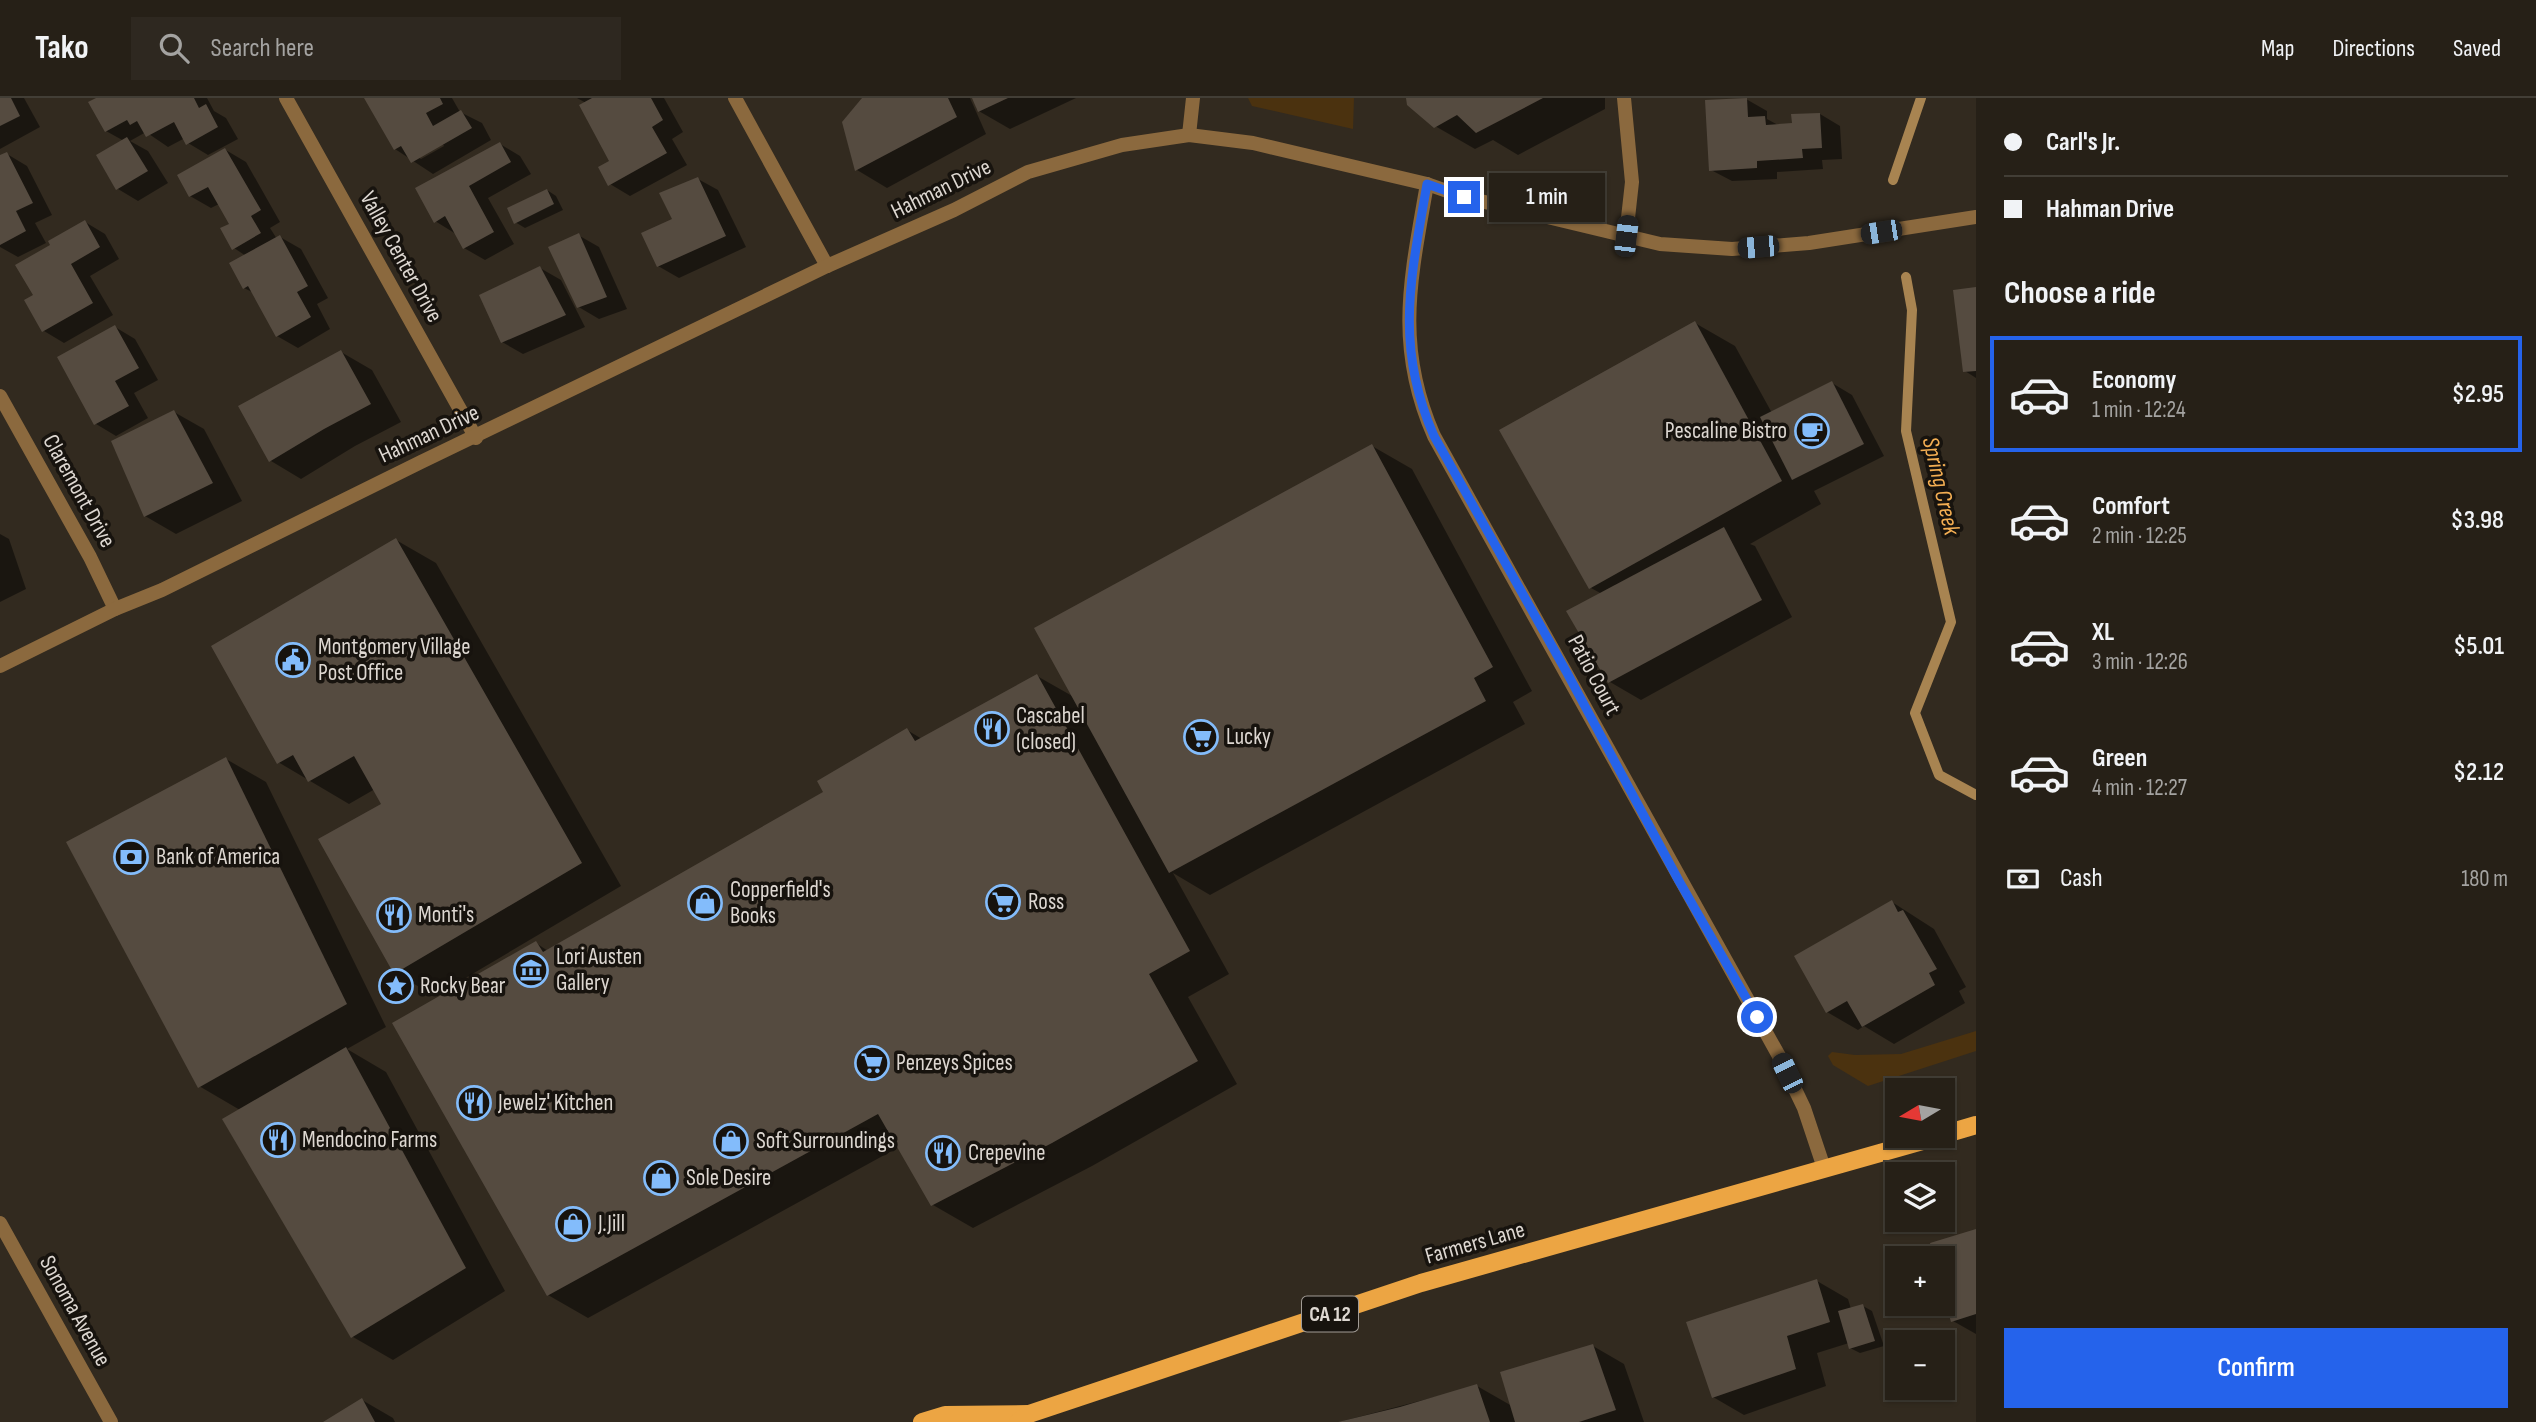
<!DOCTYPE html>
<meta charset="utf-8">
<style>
body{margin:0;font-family:"Sofia Sans Condensed",sans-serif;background:#2e2820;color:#f1f3f6;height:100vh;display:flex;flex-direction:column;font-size:26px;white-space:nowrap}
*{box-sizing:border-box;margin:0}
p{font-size:23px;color:#a4a3a1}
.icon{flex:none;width:38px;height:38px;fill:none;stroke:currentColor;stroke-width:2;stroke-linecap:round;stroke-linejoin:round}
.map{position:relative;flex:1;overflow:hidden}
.drawer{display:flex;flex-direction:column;background:#262017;width:560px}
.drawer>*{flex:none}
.hud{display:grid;align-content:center;height:154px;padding:0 28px;background:#262017}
.needle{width:46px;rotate:260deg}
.tools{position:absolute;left:1885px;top:980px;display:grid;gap:14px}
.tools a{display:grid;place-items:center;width:70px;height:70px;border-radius:0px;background:#262017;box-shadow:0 2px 5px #0004,0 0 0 2px #423e36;font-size:35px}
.end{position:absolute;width:32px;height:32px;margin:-16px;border:9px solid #2563eb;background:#fff;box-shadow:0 0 0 4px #fff}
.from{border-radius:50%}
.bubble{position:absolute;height:49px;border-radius:0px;background:#262017;box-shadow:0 2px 5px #0004,0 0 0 2px #423e36;font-size:23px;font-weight:600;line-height:49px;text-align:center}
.car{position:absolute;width:21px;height:42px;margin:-21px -10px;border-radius:9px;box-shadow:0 0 5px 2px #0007;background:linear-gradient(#222 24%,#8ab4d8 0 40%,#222 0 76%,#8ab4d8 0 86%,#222 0)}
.hud b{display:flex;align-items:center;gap:24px;height:66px;font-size:26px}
.hud b+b{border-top:2px solid #423e36}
.hud i{width:18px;height:18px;background:#f1f3f6}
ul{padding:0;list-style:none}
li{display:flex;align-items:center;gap:21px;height:116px;margin:0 14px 10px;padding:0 14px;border:4px solid transparent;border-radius:0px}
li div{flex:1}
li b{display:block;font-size:26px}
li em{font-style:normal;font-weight:600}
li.on{border-color:#2563eb}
li>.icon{width:63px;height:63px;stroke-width:1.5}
h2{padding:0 28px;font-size:32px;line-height:84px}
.pay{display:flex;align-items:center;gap:18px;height:77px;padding:0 28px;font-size:26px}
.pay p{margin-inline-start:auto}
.cta{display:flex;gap:14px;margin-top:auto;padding:14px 28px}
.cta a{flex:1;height:80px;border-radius:0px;background:#2563eb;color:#fff;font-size:28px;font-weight:600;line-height:80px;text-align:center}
header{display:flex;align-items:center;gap:42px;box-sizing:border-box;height:98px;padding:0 35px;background:#262017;border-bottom:2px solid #423e36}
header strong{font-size:33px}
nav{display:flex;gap:38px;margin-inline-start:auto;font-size:24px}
.search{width:490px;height:63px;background:#2e2820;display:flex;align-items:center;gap:18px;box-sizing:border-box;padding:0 24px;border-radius:0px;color:#a4a3a1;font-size:26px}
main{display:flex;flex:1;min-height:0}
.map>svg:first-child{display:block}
</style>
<header>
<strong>Tako</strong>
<div class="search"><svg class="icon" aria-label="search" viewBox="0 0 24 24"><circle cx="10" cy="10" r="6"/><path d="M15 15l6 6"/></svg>Search here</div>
<nav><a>Map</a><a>Directions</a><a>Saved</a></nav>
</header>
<main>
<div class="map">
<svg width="1976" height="1324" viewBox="0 0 1976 1324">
<rect width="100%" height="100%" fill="#322a1f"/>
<g fill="#4b320f">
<path d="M1248 0H1354L1353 31 1252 8Z"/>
<path d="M1976 933V953L1868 988 1833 967 1828 958 1832 954 1855 957 1901 956Z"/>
</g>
<g fill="#0007" fill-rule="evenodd">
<path d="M0 0H24L40 29 0 51Z"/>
<path d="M99 0H207L214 13 226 20 238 41 208 57 188 45 185 40 168 49 146 34 130 43 148 53 168 85 138 103 118 91 124 43 106 33Z"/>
<path d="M366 0H452L460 14 482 25 491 42 433 76 395 51ZM442 45 444 48 421 61 418 59Z"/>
<path d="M577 0H664L683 34 672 41 687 67 630 98 610 86 612 64 586 5Z"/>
<path d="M864 0H970L986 36 887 90 857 72Z"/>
<path d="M974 0H1076L1010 31 977 12Z"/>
<path d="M1408 0H1605V11L1518 57 1493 42 1475 51 1435 28Z"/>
<path d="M1746 1 1767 13V21L1778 27 1794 26 1820 16 1840 28 1842 61 1822 62 1823 71 1777 74V81L1732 83 1711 72Z"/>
<path d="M500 46 520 58 531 76 488 100 514 146 485 162 464 150 456 136 435 123Z"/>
<path d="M224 51 246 64 280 124 270 130 277 141 280 139 301 151 328 200 317 206 330 231 298 250 277 238 254 195 244 190 246 158 234 150 231 127 219 106 211 110 190 98Z"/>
<path d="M7 56 27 68 52 117 35 125 46 145 18 159 0 149V59Z"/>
<path d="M698 81 718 92 746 149 679 180 658 168 675 122Z"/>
<path d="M547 92 556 98 563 112 525 130 515 124Z"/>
<path d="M85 124 105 136 119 161 90 178 113 217 64 245 44 233 53 147Z"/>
<path d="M578 137 599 149 627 211 599 221 577 208Z"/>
<path d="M540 170 561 182 585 229 523 256 502 244Z"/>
<path d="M1976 191V280L1965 273Z"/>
<path d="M1695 225 1735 248 1772 315 1832 285 1852 297 1884 358 1814 393 1821 406 1750 446 1755 448 1792 519 1641 602 1610 584 1602 496 1591 490Z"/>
<path d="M115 229 135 241 158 282 134 295 148 320 116 338 96 326Z"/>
<path d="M341 254 372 272 401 324 355 348 301 381 271 363 241 308Z"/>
<path d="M174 314 204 331 242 403 176 436 145 418Z"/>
<path d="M1372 348 1412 371 1532 593 1513 604 1525 626 1210 797 1173 775 1229 876 1188 899 1237 986 1092 1068 973 1130 933 1107 899 1049 588 1220 548 1197 536 845 548 853 826 695 907 632 922 641 1037 578 1074 599Z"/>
<path d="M0 436 9 441 26 491 0 504Z"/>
<path d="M396 442 436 465 621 788 435 898 395 875 383 706 375 691 349 706 278 664Z"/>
<path d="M226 661 266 684 386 929 347 951 386 974 505 1193 393 1262 353 1239 240 1012 199 988Z"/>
<path d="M1892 804 1934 831 1966 889 1959 893 1965 905 1894 946 1864 928 1858 932 1827 914Z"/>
<path d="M1976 1133V1236L1953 1223 1942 1160H1936L1932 1147Z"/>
<path d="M1817 1183 1848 1201 1851 1211 1863 1208 1872 1213 1884 1248 1860 1255 1850 1250 1849 1245 1817 1255 1826 1288 1744 1317 1713 1299Z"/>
<path d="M1593 1248 1624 1266 1644 1324H1339L1477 1288 1512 1308Z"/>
<path d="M362 1302 393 1320 395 1324H327Z"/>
</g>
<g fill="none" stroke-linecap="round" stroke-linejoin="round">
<g stroke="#a88451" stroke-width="10">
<path d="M1893 82 1921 0"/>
<path d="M1906 179 1912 212 1906 333 1951 524 1915 615 1939 677 1976 697"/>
</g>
</g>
<g fill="#554b40">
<path d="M0 0H11L20 18 0 28Z"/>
<path d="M96 0H194L199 10 206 6 218 29 186 47 174 24 146 39 137 23 130 27 127 22 105 34 88 4Z"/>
<path d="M364 0H440L443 6 426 15 433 28 461 12 472 30 411 65 401 48 394 52Z"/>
<path d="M592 0H651L663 22 652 29 667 55 608 88 598 69 609 63 579 7Z"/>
<path d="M862 0H948L957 19 855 73 842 24Z"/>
<path d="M972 0H1008L978 14Z"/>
<path d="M1406 0H1543L1476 35 1457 17 1434 30 1407 7Z"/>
<path d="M1747 0 1748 19 1765 18 1766 27 1792 25 1791 16 1820 15 1822 50 1802 51 1803 60 1757 63V70L1709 73 1705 2Z"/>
<path d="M127 39 148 73 116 92 96 57Z"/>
<path d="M500 44 511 64 469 88 494 134 463 151 445 118 434 125 415 90Z"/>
<path d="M225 50 261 112 251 118 261 135 232 152 220 130 229 126 208 89 189 99 177 77Z"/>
<path d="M7 54 33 105 16 113 26 133 0 147V57Z"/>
<path d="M698 79 726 138 657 169 641 135 672 121 659 95Z"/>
<path d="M547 91 554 106 514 126 507 110Z"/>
<path d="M85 122 100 149 71 166 93 205 42 234 24 202 33 197 15 167 50 147 48 143Z"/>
<path d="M579 135 607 199 577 210 548 149Z"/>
<path d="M280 137 308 188 297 194 311 219 276 239 248 188 243 191 229 165Z"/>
<path d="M540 168 566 217 501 245 479 197Z"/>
<path d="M1976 189V273L1963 274 1953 192Z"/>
<path d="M1695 223 1782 383 1589 491 1499 332Z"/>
<path d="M115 227 139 270 115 283 129 308 94 327 57 259Z"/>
<path d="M341 252 371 306 324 331 269 364 238 308Z"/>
<path d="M1832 283 1864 346 1792 382 1760 319Z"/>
<path d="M174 312 213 385 144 419 111 343Z"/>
<path d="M1372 346 1493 569 1474 580 1486 603 1169 775 1034 530Z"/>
<path d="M1724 429 1762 502 1608 585 1566 513Z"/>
<path d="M396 440 582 765 394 876 318 741 381 706 354 658 308 684 293 657 277 666 211 548Z"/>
<path d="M1037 576 1190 853 1149 876 1198 963 1052 1045 931 1108 878 1016 547 1198 392 925 536 843 543 854 823 694 817 683 907 630 915 643Z"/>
<path d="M226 659 347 906 198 990 66 744Z"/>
<path d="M1892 802 1898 814 1903 812 1937 871 1929 875 1935 887 1862 929 1847 903 1826 915 1794 858Z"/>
<path d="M346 949 466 1170 351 1240 222 1021Z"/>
<path d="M1976 1131V1216L1951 1224 1942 1192V1160H1934L1930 1145Z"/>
<path d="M1817 1181 1830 1224 1787 1238 1796 1271 1712 1300 1686 1224Z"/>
<path d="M1863 1206 1875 1243 1849 1251 1838 1213Z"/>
<path d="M1593 1246 1616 1312 1579 1324H1515L1500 1274Z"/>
<path d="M1477 1286 1490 1324H1338L1400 1309Z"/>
<path d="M362 1300 375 1324H323Z"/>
</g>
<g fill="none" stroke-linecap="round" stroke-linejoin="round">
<g stroke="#8b693e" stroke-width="14">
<path d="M286 0 476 340"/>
<path d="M735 0 827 168"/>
<path d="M1624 0 1632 84 1626 138"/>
<path d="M1189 37 1193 0"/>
<path d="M1427 86C1411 179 1394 247 1434 338L1779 958 1804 1010 1824 1070"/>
<path d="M0 298 90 459 115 511"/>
<path d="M0 568 115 511 162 492 421 364 827 168 954 112 1028 74 1122 47 1189 37 1253 45 1427 86 1464 99 1660 146 1732 151 1809 145 1976 119"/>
</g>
<path stroke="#8b693e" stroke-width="14" d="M0 1125 111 1324"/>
<g stroke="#eca543" stroke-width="18">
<path d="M1942 1037 1976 1027"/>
<path d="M922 1324 945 1317 1029 1316"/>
<path d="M1018 1324 1029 1316 1421 1185 1940 1038"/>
</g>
</g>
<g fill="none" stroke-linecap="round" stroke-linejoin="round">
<path stroke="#2563eb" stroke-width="9" d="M1464 99 1427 86C1411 179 1394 247 1434 338L1566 573 1679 783 1757 919"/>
</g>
<defs>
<g id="cafe-ring" transform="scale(1.75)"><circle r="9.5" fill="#17130e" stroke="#83bcfb" stroke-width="1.5"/><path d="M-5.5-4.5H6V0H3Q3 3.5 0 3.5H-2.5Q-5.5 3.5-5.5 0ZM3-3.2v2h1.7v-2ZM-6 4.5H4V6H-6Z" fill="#83bcfb"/></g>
<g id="civic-ring" transform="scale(1.75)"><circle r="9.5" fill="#17130e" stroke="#83bcfb" stroke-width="1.5"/><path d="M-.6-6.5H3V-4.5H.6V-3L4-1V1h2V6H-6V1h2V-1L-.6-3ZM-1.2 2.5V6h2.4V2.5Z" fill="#83bcfb"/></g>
<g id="restaurant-ring" transform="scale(1.75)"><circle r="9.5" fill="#17130e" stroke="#83bcfb" stroke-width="1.5"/><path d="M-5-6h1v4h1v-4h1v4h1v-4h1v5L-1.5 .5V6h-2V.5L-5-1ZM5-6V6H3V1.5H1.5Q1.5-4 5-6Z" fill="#83bcfb"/></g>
<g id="supermarket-ring" transform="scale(1.75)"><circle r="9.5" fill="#17130e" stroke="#83bcfb" stroke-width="1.5"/><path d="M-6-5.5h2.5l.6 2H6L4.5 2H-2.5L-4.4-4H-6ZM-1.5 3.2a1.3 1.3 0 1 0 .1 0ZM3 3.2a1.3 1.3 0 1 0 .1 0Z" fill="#83bcfb"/></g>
<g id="bank-ring" transform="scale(1.75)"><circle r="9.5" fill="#17130e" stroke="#83bcfb" stroke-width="1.5"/><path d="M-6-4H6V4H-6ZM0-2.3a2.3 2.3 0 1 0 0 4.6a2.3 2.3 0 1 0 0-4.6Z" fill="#83bcfb"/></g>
<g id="shop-ring" transform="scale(1.75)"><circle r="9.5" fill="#17130e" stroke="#83bcfb" stroke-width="1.5"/><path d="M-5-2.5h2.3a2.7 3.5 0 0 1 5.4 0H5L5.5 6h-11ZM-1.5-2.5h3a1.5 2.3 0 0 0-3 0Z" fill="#83bcfb"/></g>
<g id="museum-ring" transform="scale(1.75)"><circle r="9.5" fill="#17130e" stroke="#83bcfb" stroke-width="1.5"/><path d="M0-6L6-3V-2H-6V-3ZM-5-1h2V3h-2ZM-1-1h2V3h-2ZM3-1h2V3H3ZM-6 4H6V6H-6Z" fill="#83bcfb"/></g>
<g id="sight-ring" transform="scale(1.75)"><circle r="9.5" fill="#17130e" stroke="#83bcfb" stroke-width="1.5"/><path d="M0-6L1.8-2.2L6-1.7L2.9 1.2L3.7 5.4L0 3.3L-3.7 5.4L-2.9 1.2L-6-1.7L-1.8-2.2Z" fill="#83bcfb"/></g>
</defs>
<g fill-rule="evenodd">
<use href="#cafe-ring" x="1812" y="333"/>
<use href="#civic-ring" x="293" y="562"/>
<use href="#restaurant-ring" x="992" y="631"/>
<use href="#supermarket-ring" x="1201" y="639"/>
<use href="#bank-ring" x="131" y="759"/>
<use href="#supermarket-ring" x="1003" y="804"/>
<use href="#shop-ring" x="705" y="805"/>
<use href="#restaurant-ring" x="394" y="817"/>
<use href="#museum-ring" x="531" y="872"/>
<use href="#sight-ring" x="396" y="888"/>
<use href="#supermarket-ring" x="872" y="965"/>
<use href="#restaurant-ring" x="474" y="1005"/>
<use href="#restaurant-ring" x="278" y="1042"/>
<use href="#shop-ring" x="731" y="1043"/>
<use href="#restaurant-ring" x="943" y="1055"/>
<use href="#shop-ring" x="661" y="1080"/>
<use href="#shop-ring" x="573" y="1126"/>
</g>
<g text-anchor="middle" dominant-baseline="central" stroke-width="7" stroke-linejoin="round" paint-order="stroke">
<rect fill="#17130e" stroke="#a29c96" stroke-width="2" x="1302" y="1198.5" width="56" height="35" rx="5"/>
<g font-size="21" font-weight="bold" fill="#ddd7d1">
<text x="1330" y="1216">CA 12</text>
</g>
<g font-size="23" fill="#ddd7d1" stroke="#17130e">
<text transform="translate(941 91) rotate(-26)">Hahman Drive</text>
<text transform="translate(401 159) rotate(61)">Valley Center Drive</text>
<text transform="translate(429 336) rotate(-25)">Hahman Drive</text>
<text transform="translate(79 393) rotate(61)">Claremont Drive</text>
<text transform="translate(1594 577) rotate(62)">Patio Court</text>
<text transform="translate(1475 1145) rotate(-16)">Farmers Lane</text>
<text transform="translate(75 1213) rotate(61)">Sonoma Avenue</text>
</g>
<g font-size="23" fill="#ddd7d1" stroke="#17130e" text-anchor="start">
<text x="1787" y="333" text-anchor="end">Pescaline Bistro</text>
<text x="318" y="549">Montgomery Village<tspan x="318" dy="26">Post Office</tspan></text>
<text x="1016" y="618">Cascabel<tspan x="1016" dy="26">(closed)</tspan></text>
<text x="1226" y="639">Lucky</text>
<text x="156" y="759">Bank of America</text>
<text x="730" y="792">Copperfield's<tspan x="730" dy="26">Books</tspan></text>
<text x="1028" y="804">Ross</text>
<text x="418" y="817">Monti's</text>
<text x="556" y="859">Lori Austen<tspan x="556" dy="26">Gallery</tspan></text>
<text x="420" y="888">Rocky Bear</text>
<text x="896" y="965">Penzeys Spices</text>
<text x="498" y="1005">Jewelz' Kitchen</text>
<text x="302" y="1042">Mendocino Farms</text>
<text x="756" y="1043">Soft Surroundings</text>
<text x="968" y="1055">Crepevine</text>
<text x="686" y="1080">Sole Desire</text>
<text x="598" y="1126">J.Jill</text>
</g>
<g font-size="24" font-style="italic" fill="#f3ae53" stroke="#17130e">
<text transform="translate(1941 388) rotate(77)">Spring Creek</text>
</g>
</g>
</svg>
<div class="tools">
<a><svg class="needle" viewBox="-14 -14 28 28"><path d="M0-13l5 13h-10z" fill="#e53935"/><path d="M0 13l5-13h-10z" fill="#a4a3a1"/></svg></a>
<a><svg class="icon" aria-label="layers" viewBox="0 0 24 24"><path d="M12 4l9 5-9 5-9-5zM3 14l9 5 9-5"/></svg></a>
<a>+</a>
<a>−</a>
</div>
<i class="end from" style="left:1757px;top:919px"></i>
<i class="end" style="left:1464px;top:99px"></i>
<div class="bubble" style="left:1489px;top:75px;width:116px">1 min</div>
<i class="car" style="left:1881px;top:134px;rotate:261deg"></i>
<i class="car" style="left:1626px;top:138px;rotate:7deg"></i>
<i class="car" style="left:1758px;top:149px;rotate:265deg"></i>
<i class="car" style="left:1787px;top:975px;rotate:334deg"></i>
</div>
<section class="drawer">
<div class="hud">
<b><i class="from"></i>Carl's Jr.</b>
<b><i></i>Hahman Drive</b>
</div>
<h2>Choose a ride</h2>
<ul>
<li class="on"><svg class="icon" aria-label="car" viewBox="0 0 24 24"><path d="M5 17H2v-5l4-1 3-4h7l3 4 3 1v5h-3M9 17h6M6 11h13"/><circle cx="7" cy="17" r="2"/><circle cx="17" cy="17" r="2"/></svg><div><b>Economy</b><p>1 min · 12:24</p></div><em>$2.95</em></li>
<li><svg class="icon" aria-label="car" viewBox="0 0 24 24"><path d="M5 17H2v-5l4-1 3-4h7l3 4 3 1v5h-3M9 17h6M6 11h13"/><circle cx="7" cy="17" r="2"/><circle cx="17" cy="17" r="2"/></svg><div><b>Comfort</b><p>2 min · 12:25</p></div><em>$3.98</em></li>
<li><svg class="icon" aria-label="car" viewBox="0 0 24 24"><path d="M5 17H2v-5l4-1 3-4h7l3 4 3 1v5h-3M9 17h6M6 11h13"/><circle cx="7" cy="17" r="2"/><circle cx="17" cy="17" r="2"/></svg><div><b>XL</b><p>3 min · 12:26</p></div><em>$5.01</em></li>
<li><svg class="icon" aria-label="car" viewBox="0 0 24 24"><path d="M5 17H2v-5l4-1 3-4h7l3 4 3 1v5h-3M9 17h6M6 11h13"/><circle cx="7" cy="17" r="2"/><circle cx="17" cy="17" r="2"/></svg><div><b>Green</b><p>4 min · 12:27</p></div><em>$2.12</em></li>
</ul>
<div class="pay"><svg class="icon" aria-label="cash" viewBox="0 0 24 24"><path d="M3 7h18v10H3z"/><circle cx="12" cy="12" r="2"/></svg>Cash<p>180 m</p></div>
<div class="cta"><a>Confirm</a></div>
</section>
</main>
